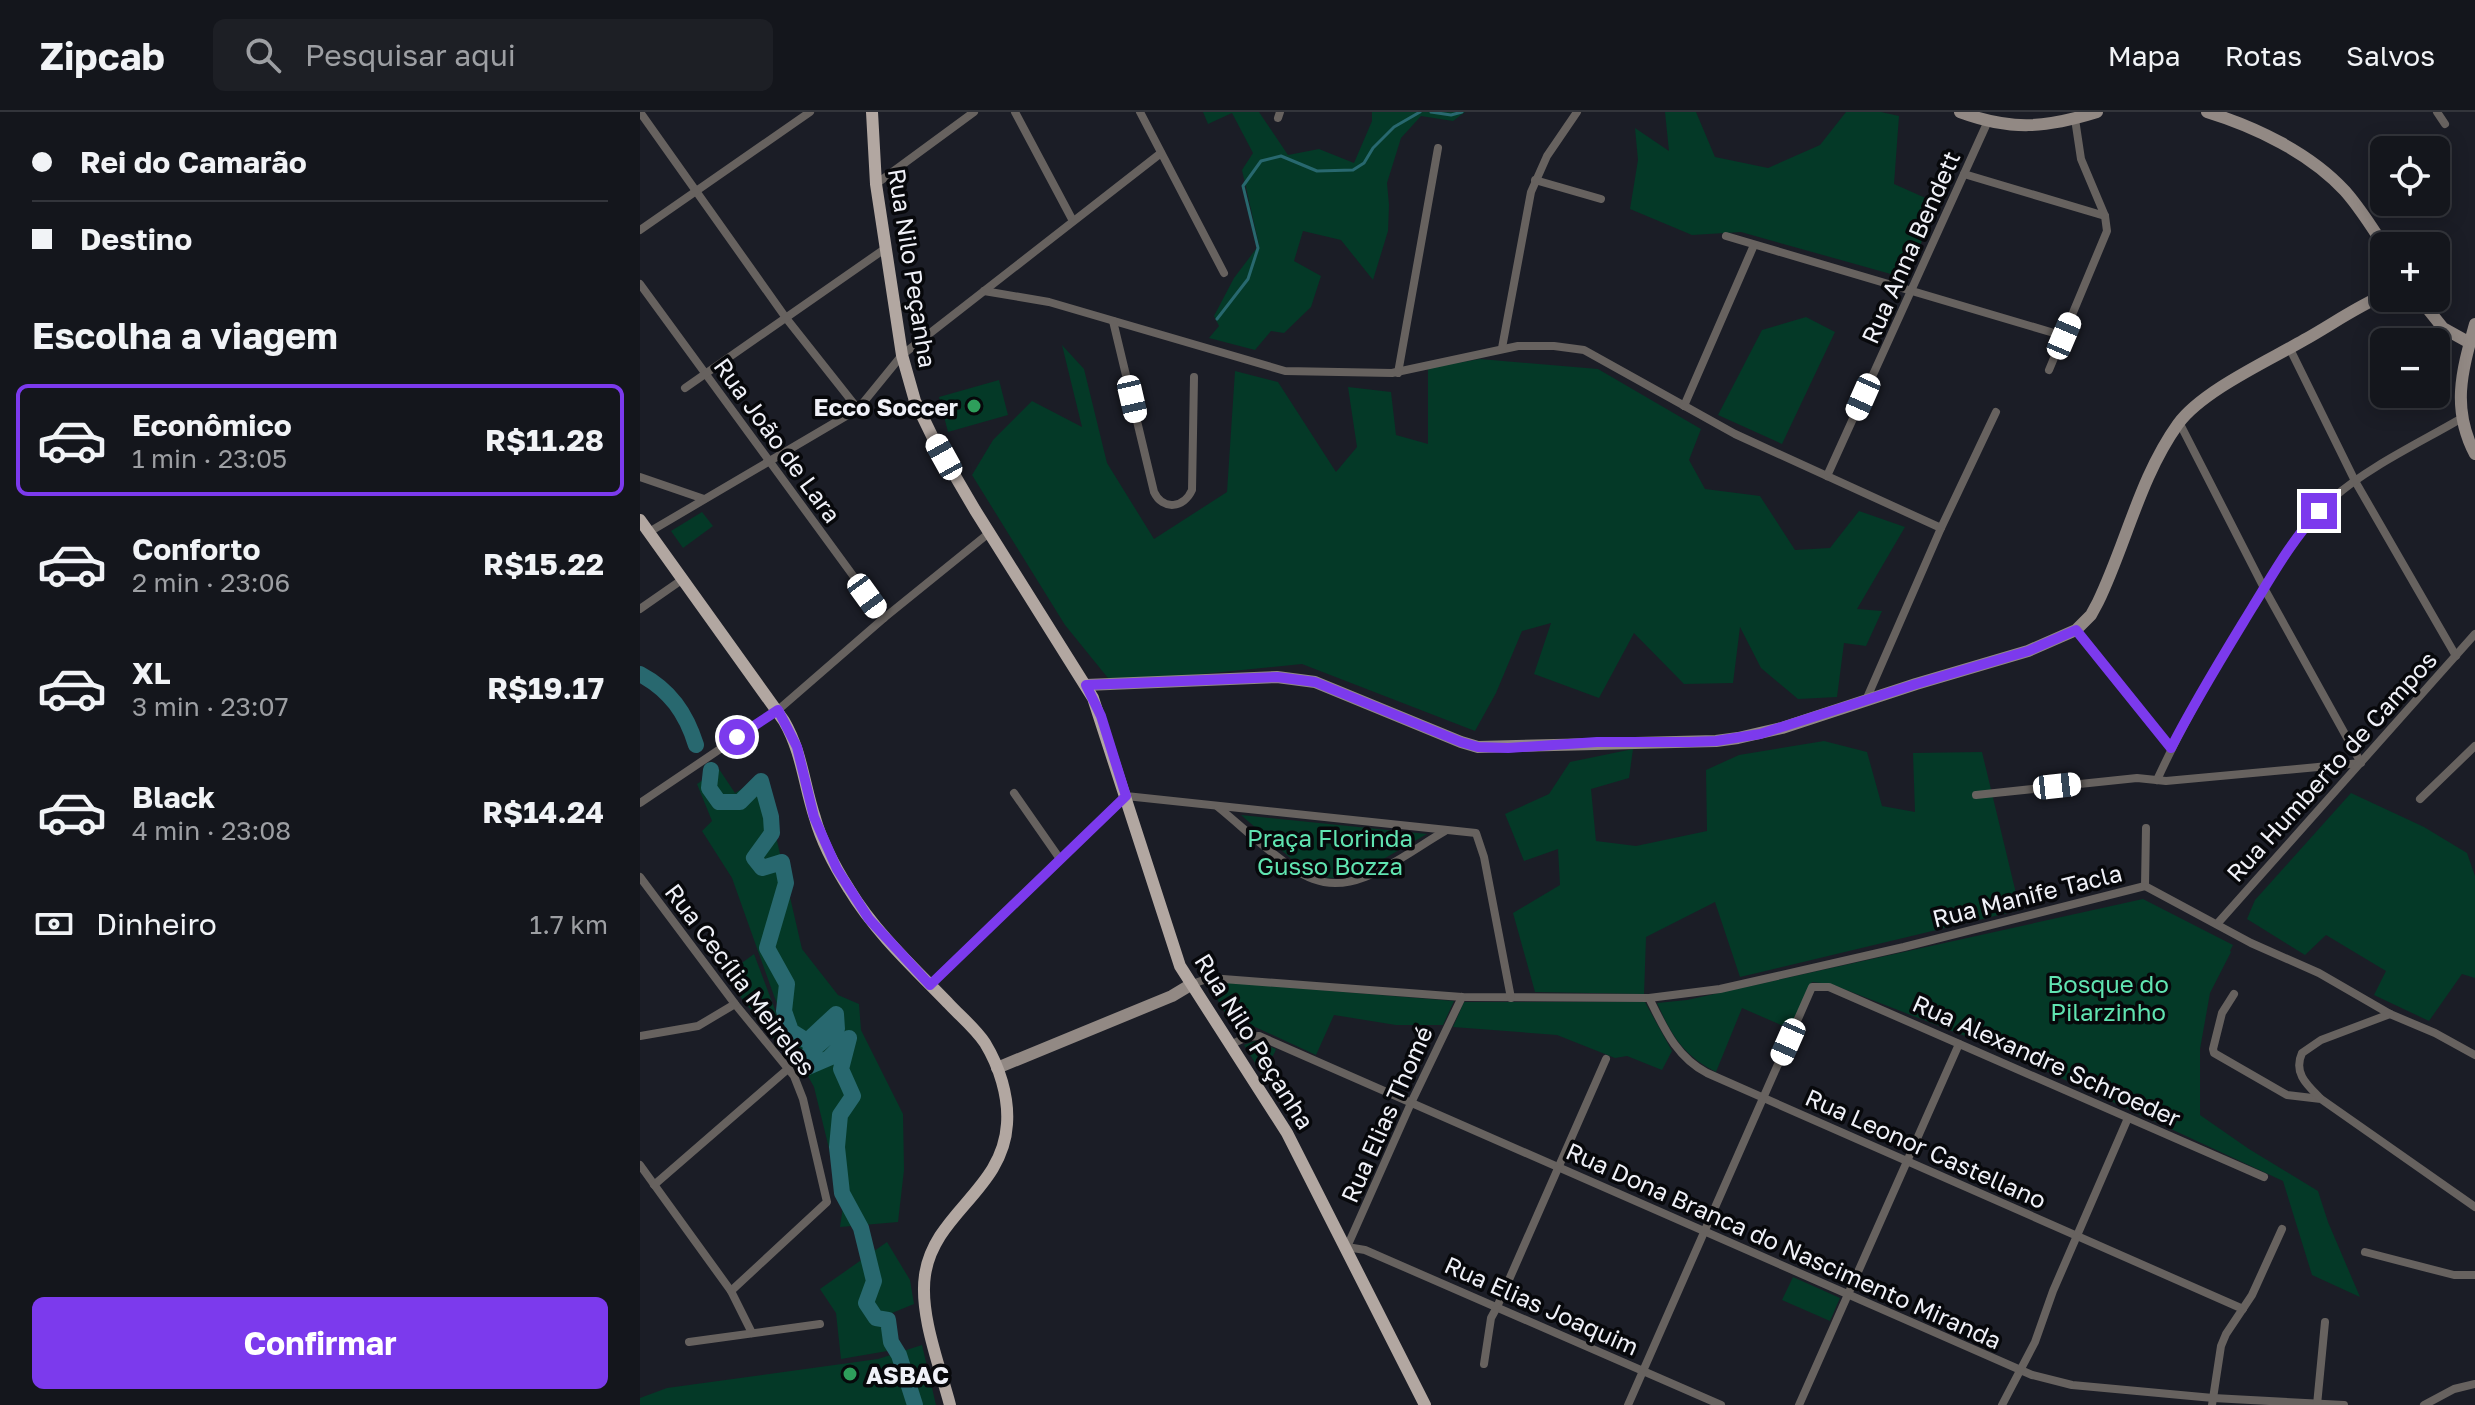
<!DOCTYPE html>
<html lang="pt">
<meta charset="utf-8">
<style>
body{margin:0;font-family:"Golos Text",sans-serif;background:#1d1f25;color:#f1f3f6;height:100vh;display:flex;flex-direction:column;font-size:30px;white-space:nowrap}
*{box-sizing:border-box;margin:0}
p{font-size:26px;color:#9d9fa3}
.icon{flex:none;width:44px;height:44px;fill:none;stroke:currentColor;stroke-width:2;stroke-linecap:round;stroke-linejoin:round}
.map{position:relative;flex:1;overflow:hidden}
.sheet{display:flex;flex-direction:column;background:#14161c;width:640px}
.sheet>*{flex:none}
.guide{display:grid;align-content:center;height:176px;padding:0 32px;background:#14161c}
.tools{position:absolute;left:1730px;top:24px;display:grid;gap:16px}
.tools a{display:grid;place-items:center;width:80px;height:80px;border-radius:12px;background:#14161c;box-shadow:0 4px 20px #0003,0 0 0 2px #33353b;font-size:40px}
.end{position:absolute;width:36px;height:36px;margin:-18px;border:10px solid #7c3aed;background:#fff;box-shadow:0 0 0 4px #fff}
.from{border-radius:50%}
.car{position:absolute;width:24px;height:48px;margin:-24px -12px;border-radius:10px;box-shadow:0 0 6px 2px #0007;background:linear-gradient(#fff 24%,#345 0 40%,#fff 0 76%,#345 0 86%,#fff 0)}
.guide b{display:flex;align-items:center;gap:28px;height:76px;font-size:30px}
.guide b+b{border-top:2px solid #33353b}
.guide i{width:20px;height:20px;background:#f1f3f6}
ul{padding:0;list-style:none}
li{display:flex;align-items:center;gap:24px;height:112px;margin:0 16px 12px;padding:0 16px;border:4px solid transparent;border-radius:12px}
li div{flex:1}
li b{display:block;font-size:30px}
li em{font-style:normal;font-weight:700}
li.selected{border-color:#7c3aed}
li>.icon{width:72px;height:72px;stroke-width:1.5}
h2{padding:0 32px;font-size:36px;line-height:96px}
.pay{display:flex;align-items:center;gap:20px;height:88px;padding:0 32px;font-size:30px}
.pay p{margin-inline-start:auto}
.action{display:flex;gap:16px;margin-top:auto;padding:16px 32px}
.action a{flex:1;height:92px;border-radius:12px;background:#7c3aed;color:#fff;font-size:32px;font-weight:700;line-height:92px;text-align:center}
header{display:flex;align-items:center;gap:48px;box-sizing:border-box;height:112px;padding:0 40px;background:#14161c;border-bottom:2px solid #33353b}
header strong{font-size:38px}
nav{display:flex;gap:44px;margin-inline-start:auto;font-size:28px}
.search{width:560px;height:72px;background:#1d1f25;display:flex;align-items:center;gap:20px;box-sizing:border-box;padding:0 28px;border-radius:12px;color:#9d9fa3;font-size:30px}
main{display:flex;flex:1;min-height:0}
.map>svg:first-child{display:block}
</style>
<header>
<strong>Zipcab</strong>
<div class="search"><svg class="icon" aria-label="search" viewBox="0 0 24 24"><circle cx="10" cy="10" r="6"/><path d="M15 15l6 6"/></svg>Pesquisar aqui</div>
<nav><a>Mapa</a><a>Rotas</a><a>Salvos</a></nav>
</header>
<main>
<section class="sheet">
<div class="guide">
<b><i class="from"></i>Rei do Camarão</b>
<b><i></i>Destino</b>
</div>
<h2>Escolha a viagem</h2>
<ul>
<li class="selected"><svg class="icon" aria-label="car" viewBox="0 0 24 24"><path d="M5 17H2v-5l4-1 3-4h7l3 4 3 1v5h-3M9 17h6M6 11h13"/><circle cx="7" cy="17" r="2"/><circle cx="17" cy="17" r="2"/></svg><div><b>Econômico</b><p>1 min · 23:05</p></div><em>R$11.28</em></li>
<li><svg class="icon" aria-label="car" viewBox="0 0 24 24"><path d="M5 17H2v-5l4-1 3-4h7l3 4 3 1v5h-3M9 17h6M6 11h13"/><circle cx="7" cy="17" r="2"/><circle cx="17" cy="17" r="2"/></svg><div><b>Conforto</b><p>2 min · 23:06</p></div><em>R$15.22</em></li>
<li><svg class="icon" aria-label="car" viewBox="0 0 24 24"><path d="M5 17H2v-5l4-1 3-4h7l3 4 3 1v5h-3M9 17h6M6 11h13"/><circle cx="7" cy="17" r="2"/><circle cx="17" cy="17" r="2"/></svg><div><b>XL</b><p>3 min · 23:07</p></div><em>R$19.17</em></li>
<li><svg class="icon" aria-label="car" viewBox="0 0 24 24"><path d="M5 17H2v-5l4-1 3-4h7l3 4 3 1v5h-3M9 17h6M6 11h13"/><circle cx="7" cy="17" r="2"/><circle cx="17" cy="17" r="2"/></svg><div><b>Black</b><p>4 min · 23:08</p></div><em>R$14.24</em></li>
</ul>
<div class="pay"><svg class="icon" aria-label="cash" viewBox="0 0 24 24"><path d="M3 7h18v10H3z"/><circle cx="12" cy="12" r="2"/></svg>Dinheiro<p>1.7 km</p></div>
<div class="action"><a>Confirmar</a></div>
</section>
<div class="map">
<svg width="1835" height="1293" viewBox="0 0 1835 1293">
<rect width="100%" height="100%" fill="#1b1d26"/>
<g fill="#043927">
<path d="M563 0H619L648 43 679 37 714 51 732 9V0H825L813 9 781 4 761 26 747 71 749 93 748 119 733 168 701 128 663 119 654 149 681 164 671 195 644 221 631 219 615 238 569 226 579 214 574 204 594 166 619 133 602 58 613 41 592 1 568 12Z"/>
<path d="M1025 0H1056L1075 45 1128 56 1180 33 1206 0H1241L1259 4 1254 72 1299 92 1265 166 1101 120 1052 123 990 97 998 48 995 16 1029 39Z"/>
<path d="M1166 205 1195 220 1142 332 1078 303 1122 218Z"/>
<path d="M422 233 444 257 467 351 514 427 587 380 595 259 638 270 696 360 717 335 708 275 751 280 756 323 788 332V256L840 247 958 257 1061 317 1049 348 1065 377 1120 384 1155 438 1190 436 1219 399 1265 415 1217 497 1242 499 1226 534 1204 531 1197 585 1158 587 1121 556 1100 515 1093 571 1044 572 994 521 959 586 894 562 911 511 882 519 856 581 835 619 662 552 472 571 425 513 332 363 353 328 392 289 442 315Z"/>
<path d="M359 268 368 303 308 320 299 285Z"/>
<path d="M62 400 73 414 43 436 31 419Z"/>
<path d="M1184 629 1227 640 1242 694 1275 700 1273 641 1342 640 1380 798 1100 865 1075 790 1006 825 1004 882 895 880 873 801 920 773 918 737 884 749 865 702 909 682 930 650 993 637 989 666 951 677 956 729 996 734 1067 719 1066 658 1099 643Z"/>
<path d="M79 657 95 681 122 664 162 837 198 883 219 892 221 918 263 1002 264 1058 258 1110 200 1115 203 1094 174 975 159 948 134 884 92 766 62 719 72 709 57 672Z"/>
<path d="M1711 681 1784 715 1827 741 1835 764V866L1822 862 1789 909 1734 883 1746 859 1686 823 1665 843 1607 807 1615 788Z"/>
<path d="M601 703 787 722 719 761C683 774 666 760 640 737 627 726 614 714 601 703Z"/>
<path d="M1503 787 1593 833 1590 839 1591 840 1570 881 1560 937V1003L1609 1037 1678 1079 1688 1110 1720 1185 1672 1163 1643 1069 1361 938 1191 872 1172 870 1150 917 1102 896 1076 960C1043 943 1032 924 1017 891L1047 888Z"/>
<path d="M114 842 157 956 84 864Z"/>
<path d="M567 869 814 889 803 913H756L694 903 676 943 585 901Z"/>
<path d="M824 890H1005L1032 939 1022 958 987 944 975 946 917 923 813 915Z"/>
<path d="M615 929 636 937C633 947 626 948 622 962L604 933Z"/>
<path d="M247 1130 270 1168 274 1192 252 1201 259 1237 201 1247 196 1201 180 1177Z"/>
<path d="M1153 1165 1200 1186 1190 1209 1142 1188Z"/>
<path d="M282 1233 296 1293H0V1286L27 1276 238 1247Z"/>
</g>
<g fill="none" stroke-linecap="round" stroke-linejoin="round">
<g stroke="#28686f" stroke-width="3">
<path d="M791 0 811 3 822 0"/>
<path d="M577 207 608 167 618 136 603 74 621 49 641 44 677 59 713 58 724 51 733 36 754 15 780 0"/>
</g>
<g stroke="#28686f" stroke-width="16">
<path d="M0 562C30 578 46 601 56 633"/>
<path d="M71 658 69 676 79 690H100L121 669 131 705 132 721 114 746 122 756 142 750 146 771 127 836 147 872 144 899 151 919 167 929 196 902 197 917 169 941 168 955 189 946 209 926 201 957 213 984 200 1003 197 1035 202 1081 221 1116 234 1169 226 1191 236 1206 248 1208 251 1230 259 1243 275 1293"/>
</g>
<g stroke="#67625f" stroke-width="8">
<path d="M0 0 146 206 218 297"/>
<path d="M375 0 433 109"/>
<path d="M500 0 584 161"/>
<path d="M1797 0 1805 12"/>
<path d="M638 6 640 0"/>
<path d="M1324 62 1465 104"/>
<path d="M895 68 961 87"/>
<path d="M236 72 334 0"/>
<path d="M0 118 170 0"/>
<path d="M1086 124 1424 224"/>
<path d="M0 172 244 506"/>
<path d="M344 179 409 190 645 259 752 261 878 234H914L944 238 1095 322 1301 416"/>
<path d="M473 209 514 380C523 399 544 396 552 378L554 265"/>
<path d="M862 236 891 80 907 44 937 0"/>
<path d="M1650 237 1715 369 1816 544"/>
<path d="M1409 258 1467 119 1465 104 1441 47 1435 7"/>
<path d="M758 261 798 36"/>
<path d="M45 276 246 136"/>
<path d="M1044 294 1114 133"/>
<path d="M1187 364 1348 9"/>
<path d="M0 365 64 387"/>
<path d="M9 420 218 297 262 243 521 41"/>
<path d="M0 497 43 467"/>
<path d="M1436 518 1531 636"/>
<path d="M1226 588 1301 416 1356 300"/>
<path d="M1517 668C1544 609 1576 554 1611 498 1635 458 1658 418 1693 386 1728 355 1781 330 1822 306"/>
<path d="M374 681 420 747"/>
<path d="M1336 683 1497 666 1526 669 1721 651 1624 476 1539 310"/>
<path d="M1780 687 1835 634"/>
<path d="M0 691 138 598 244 506 349 421"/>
<path d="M578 695C594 708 609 722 625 735 658 761 681 782 725 765 753 754 779 734 805 719"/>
<path d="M0 765 95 892 154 964 163 987 187 1090 91 1179"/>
<path d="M1505 774 1506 716"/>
<path d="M1577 812 1835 522"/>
<path d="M552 872 570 866 822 885 1009 886C1024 916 1036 945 1067 961L1603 1197"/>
<path d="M290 873 486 684 836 721 844 745 871 886"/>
<path d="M1594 882 1582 901 1573 937 1574 941 1647 983 1681 987 1835 1095"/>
<path d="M822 885 771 991 707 1135 725 1138 1081 1293"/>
<path d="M1009 886 1080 877 1264 835 1505 774 1611 831 1679 861 1750 902 1795 921 1835 943"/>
<path d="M0 924 58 914 95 892"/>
<path d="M592 932 607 925 619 924 1392 1263 1432 1273 1573 1286 1704 1293"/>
<path d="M1680 986C1667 973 1653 961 1662 941L1681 928 1750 902"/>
<path d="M0 1053 91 1179 112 1221"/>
<path d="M14 1073 149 956"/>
<path d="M1725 1140 1814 1163H1835"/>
<path d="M49 1230 180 1212"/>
<path d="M844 1252 851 1206 857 1195 966 947"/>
<path d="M988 1293 1172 875H1189L1624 1065"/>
<path d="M1159 1293 1319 932"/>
<path d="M1362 1293 1395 1230 1413 1179 1488 1006"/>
<path d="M1572 1293 1581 1234 1586 1222 1612 1183 1642 1117"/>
<path d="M1677 1293 1685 1210"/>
<path d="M1784 1293 1814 1277 1835 1272"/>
</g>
<g stroke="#928984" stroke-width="12">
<path d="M1320 0C1372 19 1405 16 1457 0"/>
<path d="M1567 0C1616 15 1670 41 1705 79 1720 96 1732 115 1744 134"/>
<path d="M1779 186 1803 216 1830 231"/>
<path d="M1835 212C1822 259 1811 296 1835 342"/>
<path d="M446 573 637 565 675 570 821 630 838 635 1076 629 1098 626 1142 616 1276 572 1388 539 1436 518 1451 503 1458 490C1486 432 1500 365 1538 312 1562 279 1628 249 1664 228 1691 213 1716 195 1744 183"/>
<path d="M357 956 532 884 552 872"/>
</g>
<g stroke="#b2a7a1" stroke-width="12">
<path d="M232 0 236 72 262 243 275 289 294 328 335 398 453 586 540 854 647 1021 785 1293"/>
<path d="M0 408 144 609C162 640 164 673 175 706 182 731 195 755 209 777 235 820 273 855 308 891 320 904 335 916 345 931 359 954 369 984 367 1012 363 1078 294 1101 285 1163 279 1202 300 1255 310 1293"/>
</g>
</g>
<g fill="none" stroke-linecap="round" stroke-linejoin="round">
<path stroke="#7c3aed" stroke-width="10" d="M97 625 138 598 157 635 174 705 197 757 229 807 290 873 486 684 461 604 446 573 637 565 675 570 821 630 838 635 868 636 957 630H1049L1076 629 1120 622 1276 572 1388 539 1436 518 1531 636C1556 587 1584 542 1612 496 1633 462 1652 428 1679 399"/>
</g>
<g fill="#2e9e5b" stroke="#07080b" stroke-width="3">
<circle cx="334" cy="294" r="8"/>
<circle cx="210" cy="1262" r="8"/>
</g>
<g text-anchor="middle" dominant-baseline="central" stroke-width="7" stroke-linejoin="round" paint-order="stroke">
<g font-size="24" fill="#f0f1f8" stroke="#07080b">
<text transform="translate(1270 135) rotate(-66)">Rua Anna Bendett</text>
<text transform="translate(273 156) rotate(81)">Rua Nilo Peçanha</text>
<text transform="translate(138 328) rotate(54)">Rua João de Lara</text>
<text transform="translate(1691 654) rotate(-48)">Rua Humberto de Campos</text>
<text transform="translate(1387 783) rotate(-14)">Rua Manife Tacla</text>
<text transform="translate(101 867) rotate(53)">Rua Cecília Meireles</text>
<text transform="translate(615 929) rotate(58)">Rua Nilo Peçanha</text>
<text transform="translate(1407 948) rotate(24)">Rua Alexandre Schroeder</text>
<text transform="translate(746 1002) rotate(-66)">Rua Elias Thomé</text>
<text transform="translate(1286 1036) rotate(24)">Rua Leonor Castellano</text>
<text transform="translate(1144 1133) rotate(24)">Rua Dona Branca do Nascimento Miranda</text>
<text transform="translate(902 1193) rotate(24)">Rua Elias Joaquim</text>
</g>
<g font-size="24" font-weight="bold" fill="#f0f1f8" stroke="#07080b" text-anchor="end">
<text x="318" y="294">Ecco Soccer</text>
<text x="226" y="1262" text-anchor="start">ASBAC</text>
</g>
<g font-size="24" fill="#60e4b1" stroke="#07080b">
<text x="690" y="725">Praça Florinda<tspan x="690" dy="28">Gusso Bozza</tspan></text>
<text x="1468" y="871">Bosque do<tspan x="1468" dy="28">Pilarzinho</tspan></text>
</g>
</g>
</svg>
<div class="tools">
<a><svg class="icon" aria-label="locate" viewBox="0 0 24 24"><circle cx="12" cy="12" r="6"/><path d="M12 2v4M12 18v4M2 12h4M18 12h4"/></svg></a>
<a>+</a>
<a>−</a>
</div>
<i class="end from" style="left:97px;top:625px"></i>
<i class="end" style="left:1679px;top:399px"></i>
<i class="car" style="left:1424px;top:224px;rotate:23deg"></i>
<i class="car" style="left:1223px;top:285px;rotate:204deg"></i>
<i class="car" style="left:492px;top:287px;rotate:167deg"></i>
<i class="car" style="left:304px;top:345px;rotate:331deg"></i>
<i class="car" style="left:227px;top:484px;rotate:144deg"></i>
<i class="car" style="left:1417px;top:674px;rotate:84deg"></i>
<i class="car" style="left:1148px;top:930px;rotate:204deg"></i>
</div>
</main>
